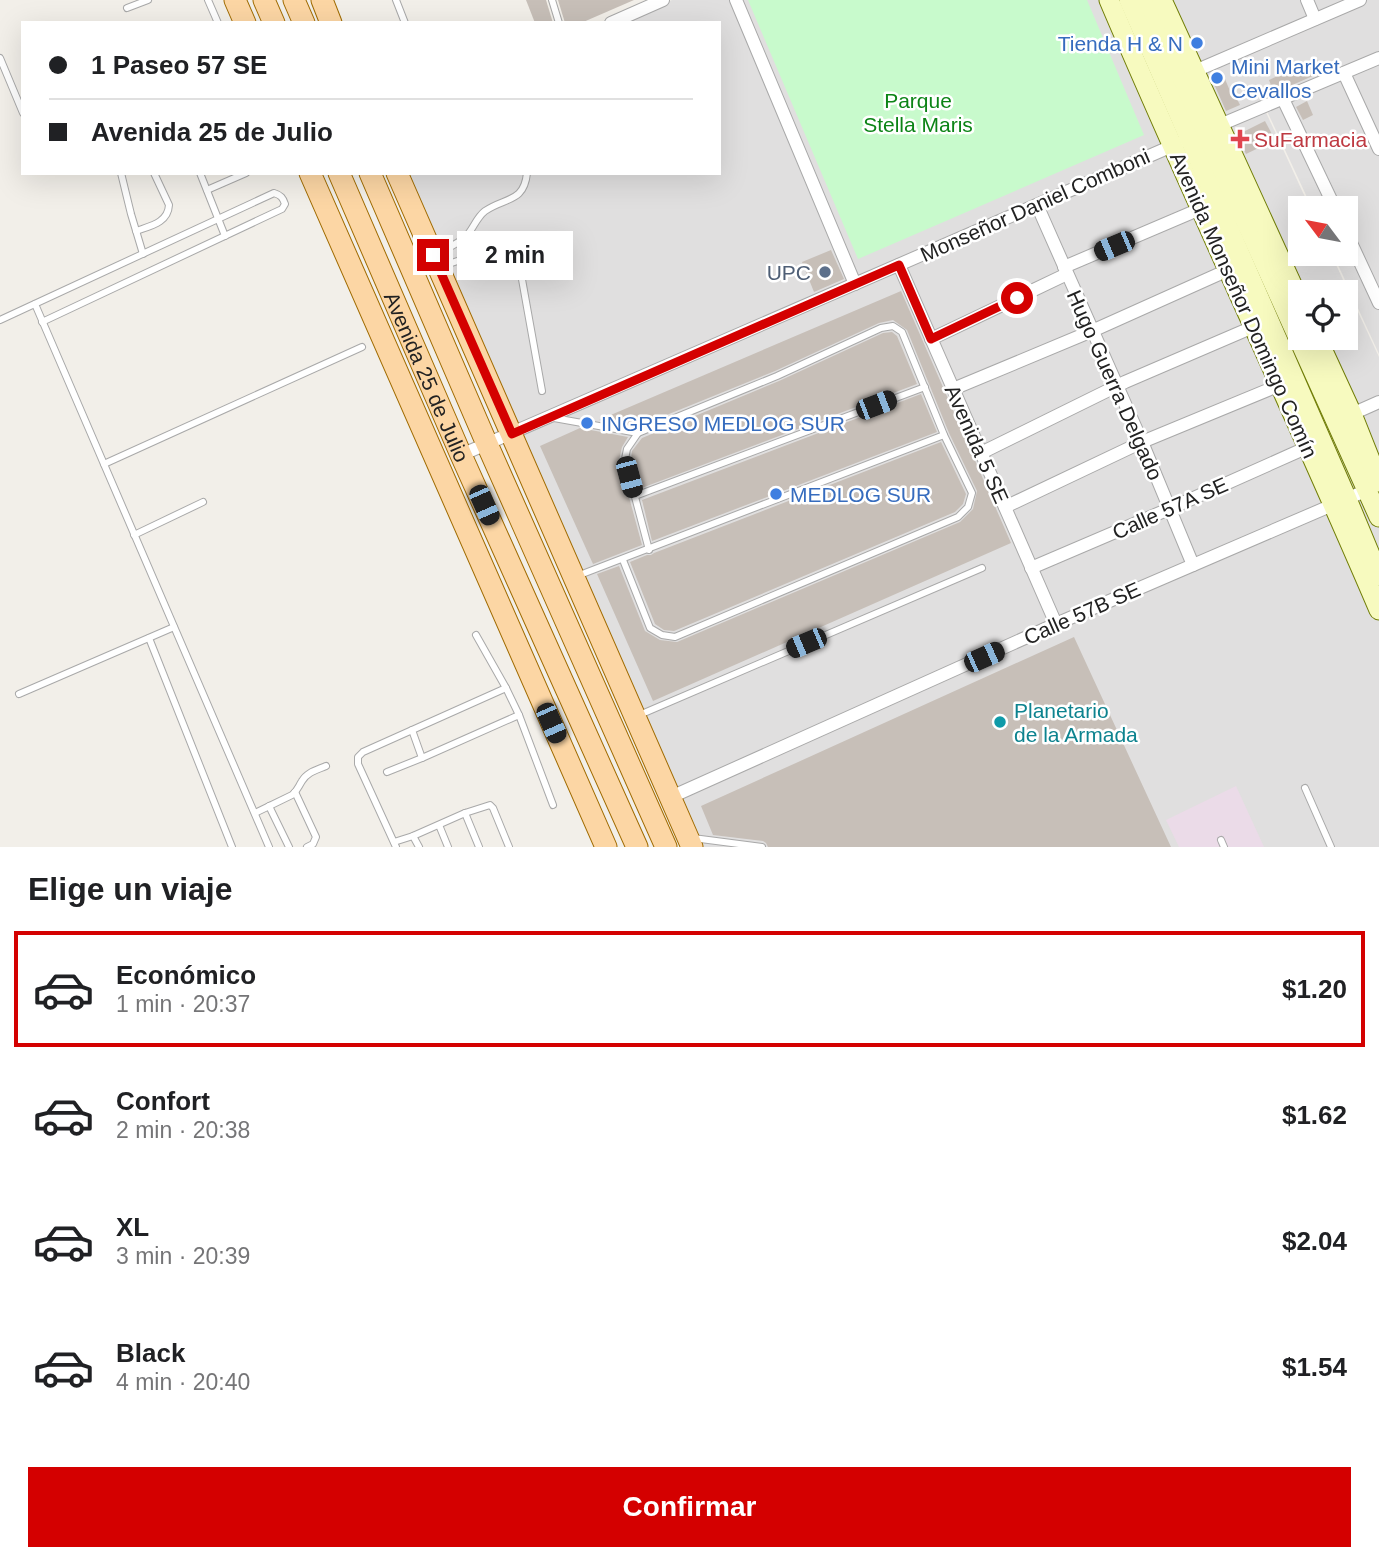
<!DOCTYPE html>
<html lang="es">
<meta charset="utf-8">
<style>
body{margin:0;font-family:Arial,sans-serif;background:#f2f2f2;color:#202124;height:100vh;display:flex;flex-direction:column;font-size:26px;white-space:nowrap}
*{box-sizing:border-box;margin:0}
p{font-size:23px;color:#757577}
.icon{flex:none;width:38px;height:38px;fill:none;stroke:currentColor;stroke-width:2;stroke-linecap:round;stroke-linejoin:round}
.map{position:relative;height:847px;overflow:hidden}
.side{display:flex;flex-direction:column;background:#fff;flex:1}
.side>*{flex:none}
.banner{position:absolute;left:21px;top:21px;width:700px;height:154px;border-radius:0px;box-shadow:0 7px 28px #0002;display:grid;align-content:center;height:154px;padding:0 28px;background:#fff}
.needle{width:46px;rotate:302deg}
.controls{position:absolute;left:1288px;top:196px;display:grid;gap:14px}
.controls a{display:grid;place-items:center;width:70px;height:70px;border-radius:0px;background:#fff;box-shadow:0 7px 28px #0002;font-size:35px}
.end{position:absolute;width:32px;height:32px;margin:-16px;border:9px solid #d40000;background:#fff;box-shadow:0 0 0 4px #fff}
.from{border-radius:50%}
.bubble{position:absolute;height:49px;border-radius:0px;background:#fff;box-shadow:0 7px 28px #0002;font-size:23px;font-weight:600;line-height:49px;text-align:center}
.car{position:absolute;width:21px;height:42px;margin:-21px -10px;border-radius:9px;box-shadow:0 0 5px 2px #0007;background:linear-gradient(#222 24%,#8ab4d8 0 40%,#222 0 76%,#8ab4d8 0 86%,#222 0)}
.banner b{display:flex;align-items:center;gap:24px;height:66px;font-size:26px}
.banner b+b{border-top:2px solid #e0e0e0}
.banner i{width:18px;height:18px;background:#202124}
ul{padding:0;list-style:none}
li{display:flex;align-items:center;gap:21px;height:116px;margin:0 14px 10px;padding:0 14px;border:4px solid transparent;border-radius:0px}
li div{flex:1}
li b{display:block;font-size:26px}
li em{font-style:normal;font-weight:600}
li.current{border-color:#d40000}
li>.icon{width:63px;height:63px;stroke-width:1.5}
h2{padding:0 28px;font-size:32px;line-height:84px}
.action{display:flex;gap:14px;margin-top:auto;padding:14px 28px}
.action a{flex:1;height:80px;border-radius:0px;background:#d40000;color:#fff;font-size:28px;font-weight:600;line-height:80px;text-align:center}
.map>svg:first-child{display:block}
</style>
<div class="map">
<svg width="1379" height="847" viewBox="0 0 1379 847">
<rect width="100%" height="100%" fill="#f2efe9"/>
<g fill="#e0dfdf" fill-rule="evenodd">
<path d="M672 0H1106L1114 16 1152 0H1379V51L1301 87 515 428 399 173H719V23H619Z"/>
<path d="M1379 60V354L1333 254H1346V208H1312L1266 109Z"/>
<path d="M1264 108 1310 208H1300V254H1331L1379 357V401L1351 414 1379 484 675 789 518 435ZM1300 292H1346V338H1300Z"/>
<path d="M1379 403V469L1353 415Z"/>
<path d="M1379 486V847H700L680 800Z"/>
</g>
<path fill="#ebdbe8" d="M1236 786 1264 847H1179L1166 820Z"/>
<path fill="#c8facc" d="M748 0H1087L1144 135 858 259Z"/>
<g fill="#c7bfb8">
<path d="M526 0H546L553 23H535Z"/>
<path d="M558 0H634L581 23H565Z"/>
<path d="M1317 58 1322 72 1274 93 1269 80Z"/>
<path d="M1222 72 1233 98 1236 97 1240 105 1226 111 1211 77Z"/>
<path d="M1307 101 1313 115 1303 120 1296 107Z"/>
<path d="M1265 121 1275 140 1246 154 1237 135Z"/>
<path d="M831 250 844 279 814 292 802 262Z"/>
<path d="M901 291 1011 543 653 701 597 574 619 566 645 631 660 640 677 642 960 522 973 509 977 491 949 433 907 330 893 320 879 323 775 371 637 427 599 420Z"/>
<path d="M892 332 897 336 917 384 639 489 631 459 632 451 642 438 779 381 883 333Z"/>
<path d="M921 394 937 432 652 541 642 500Z"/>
<path d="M580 428 628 437 622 447 619 460 642 545 593 564 540 446Z"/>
<path d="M941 442 966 494 963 504 955 512 674 631 664 630 655 624 630 562 647 555H651L654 553Z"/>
<path d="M1074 637 1171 847H768L766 843 763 841 713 835 701 806Z"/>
</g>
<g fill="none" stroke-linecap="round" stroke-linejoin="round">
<g stroke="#a9a9a9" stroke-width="8">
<g id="service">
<path d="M208 0 218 23"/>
<path d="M396 0 405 23"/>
<path d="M552 0 559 23"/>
<path d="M127 8 148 0"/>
<path d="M0 58 23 113"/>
<path d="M121 173 131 214 143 254"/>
<path d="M200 173 225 236"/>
<path d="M207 190 246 173"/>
<path d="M136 231C150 226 168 223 169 205L154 173"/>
<path d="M435 254C446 248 460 244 468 234 474 227 477 217 485 211 505 197 524 203 527 173"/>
<path d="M440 267 498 247 508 248 518 257 542 391"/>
<path d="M35 304 269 847"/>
<path d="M0 320 274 193C281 195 283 198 285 204L282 209 42 322"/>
<path d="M554 418 638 433"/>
<path d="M104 464 362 347"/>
<path d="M635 496 925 387"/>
<path d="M134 535 203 502"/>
<path d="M623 560 650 628 662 635 675 637 958 517 968 507 972 493 944 435 902 332 893 326 881 328 777 376 638 433 627 449 625 459 649 550"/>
<path d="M577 576 944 435"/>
<path d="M149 638 232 847"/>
<path d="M506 688 519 715 553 805"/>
<path d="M19 694 174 627"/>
<path d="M637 716 982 568"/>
<path d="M412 730 422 758"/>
<path d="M387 772 422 758 519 715"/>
<path d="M1305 788 1331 847"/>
<path d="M295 792 316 837 313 844 307 847"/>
<path d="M269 806 289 847"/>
<path d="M255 813 292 795C298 790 298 787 302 781 307 772 317 770 326 766"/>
<path d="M465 813 479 847"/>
<path d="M439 825 448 847"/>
<path d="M413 836 419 847"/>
<path d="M693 838 762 847"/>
<path d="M1221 840 1224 847"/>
<path d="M394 842 413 836 465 813 490 805 493 808 509 847"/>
<path d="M396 847 358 764V757L363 752 506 688 476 635"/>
</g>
</g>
<g stroke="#a9a9a9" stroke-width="14">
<g id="minor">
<path d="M736 0 855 284"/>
<path d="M1307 0 1315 19"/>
<path d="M611 23 663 0"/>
<path d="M1195 71 1360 0"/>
<path d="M1344 73 1379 149"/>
<path d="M1283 99 1335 208"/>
<path d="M1215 127 1379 58"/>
<path d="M1037 205 1142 442 1193 565"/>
<path d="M1346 232 1379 303"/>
<path d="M899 265 1056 624"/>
<path d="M1064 267 1200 209"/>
<path d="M931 339 1067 274"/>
<path d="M953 389 1092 331 1228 270"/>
<path d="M1352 414 1379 402"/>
<path d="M981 453 1125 382 1253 327"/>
<path d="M461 455 1179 143"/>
<path d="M1005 507 1142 442 1280 385"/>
<path d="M1031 568 1169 509 1308 447"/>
<path d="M671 797 1056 624 1372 488"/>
</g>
</g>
<g stroke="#707d05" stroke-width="21">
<g id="secondary">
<path d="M1109 0C1196 205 1292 406 1379 610"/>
<path d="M1129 0 1347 499 1379 576"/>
<path d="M1148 0 1235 198 1379 517"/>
<path d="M1162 0 1300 302"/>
<path d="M1317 338 1352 414 1379 482"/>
</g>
</g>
<g stroke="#a06b00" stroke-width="23">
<g id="primary">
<path d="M235 0 245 23"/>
<path d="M264 0 274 23"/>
<path d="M294 0 304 23"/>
<path d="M322 0 331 23"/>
<path d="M310 173 606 847"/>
<path id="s1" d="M339 173 461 455 637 847"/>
<path d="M370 173 487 444 666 847"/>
<path d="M397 173 692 847"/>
</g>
</g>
<use href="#service" stroke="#fff" stroke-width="6"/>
<use href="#minor" stroke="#fff" stroke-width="12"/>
<use href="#secondary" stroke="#f7fabf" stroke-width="19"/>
<use href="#primary" stroke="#fcd6a4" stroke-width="21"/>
</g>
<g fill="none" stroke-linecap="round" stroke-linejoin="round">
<path stroke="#d40000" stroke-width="9" d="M433 255 512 434 899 265 931 339 1017 298"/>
</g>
<g fill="#3f7fe0" stroke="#fff" stroke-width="2.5">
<circle cx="1197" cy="43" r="7"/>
<circle cx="1217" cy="78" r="7"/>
<circle cx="587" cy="423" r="7"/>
<circle cx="776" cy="494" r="7"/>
</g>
<path fill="#e0444e" stroke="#fff" stroke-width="2.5" d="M1236.5 128.5h7v7h7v7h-7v7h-7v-7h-7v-7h7z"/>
<circle fill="#5c6f8a" stroke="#fff" stroke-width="2.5" cx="825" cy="272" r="7"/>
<circle fill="#0f9aa8" stroke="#fff" stroke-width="2.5" cx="1000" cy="722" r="7"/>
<g text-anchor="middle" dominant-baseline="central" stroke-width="5" stroke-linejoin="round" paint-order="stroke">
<g font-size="21" fill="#366cbe" stroke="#fff" text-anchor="start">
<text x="1183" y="43" text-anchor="end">Tienda H &amp; N</text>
<text x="1231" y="66">Mini Market<tspan x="1231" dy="24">Cevallos</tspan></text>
<text x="601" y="423">INGRESO MEDLOG SUR</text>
<text x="790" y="494">MEDLOG SUR</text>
</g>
<g font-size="21" fill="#0c8416" stroke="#fff">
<text x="918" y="100">Parque<tspan x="918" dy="24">Stella Maris</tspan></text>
</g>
<g font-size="21" fill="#be3a42" stroke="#fff" text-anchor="start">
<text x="1254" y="139">SuFarmacia</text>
</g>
<g font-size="21" fill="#222" stroke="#fff">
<text transform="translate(1035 205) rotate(-24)">Monseñor Daniel Comboni</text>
<text transform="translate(1244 305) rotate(66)">Avenida Monseñor Domingo Comín</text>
<text stroke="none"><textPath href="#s1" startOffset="222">Avenida 25 de Julio</textPath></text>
<text transform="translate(1115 385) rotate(66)">Hugo Guerra Delgado</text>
<text transform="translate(977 444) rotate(66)">Avenida 5 SE</text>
<text transform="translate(1170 508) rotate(-24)">Calle 57A SE</text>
<text transform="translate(1082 613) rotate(-24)">Calle 57B SE</text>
</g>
<g font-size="21" fill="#4e5e75" stroke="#fff" text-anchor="end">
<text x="811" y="272">UPC</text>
</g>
<g font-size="21" fill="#0d838f" stroke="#fff" text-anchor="start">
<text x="1014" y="710">Planetario<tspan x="1014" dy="24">de la Armada</tspan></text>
</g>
</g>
</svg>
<div class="controls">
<a><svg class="needle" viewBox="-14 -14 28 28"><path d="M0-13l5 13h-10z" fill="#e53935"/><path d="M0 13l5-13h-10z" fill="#757577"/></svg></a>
<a><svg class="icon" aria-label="locate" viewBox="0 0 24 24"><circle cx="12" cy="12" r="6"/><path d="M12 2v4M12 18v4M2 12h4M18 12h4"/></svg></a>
</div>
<i class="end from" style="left:1017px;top:298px"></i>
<i class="end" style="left:433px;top:255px"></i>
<div class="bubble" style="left:457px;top:231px;width:116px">2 min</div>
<i class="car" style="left:1114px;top:246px;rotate:247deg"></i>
<i class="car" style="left:876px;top:405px;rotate:69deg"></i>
<i class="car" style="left:629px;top:477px;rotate:165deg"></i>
<i class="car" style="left:484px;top:505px;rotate:156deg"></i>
<i class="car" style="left:806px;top:643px;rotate:247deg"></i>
<i class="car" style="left:984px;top:657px;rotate:66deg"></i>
<i class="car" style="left:551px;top:723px;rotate:156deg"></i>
<div class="banner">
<b><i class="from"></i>1 Paseo 57 SE</b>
<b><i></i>Avenida 25 de Julio</b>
</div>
</div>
<section class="side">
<h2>Elige un viaje</h2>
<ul>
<li class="current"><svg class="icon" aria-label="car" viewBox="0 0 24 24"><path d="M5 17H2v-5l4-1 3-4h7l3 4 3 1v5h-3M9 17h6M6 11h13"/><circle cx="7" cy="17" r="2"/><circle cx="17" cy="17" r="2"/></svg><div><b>Económico</b><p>1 min · 20:37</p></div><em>$1.20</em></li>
<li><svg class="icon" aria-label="car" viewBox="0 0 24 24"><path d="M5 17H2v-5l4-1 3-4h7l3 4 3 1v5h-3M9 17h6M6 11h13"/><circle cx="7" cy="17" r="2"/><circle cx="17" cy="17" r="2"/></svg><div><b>Confort</b><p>2 min · 20:38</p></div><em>$1.62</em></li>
<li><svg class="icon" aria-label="car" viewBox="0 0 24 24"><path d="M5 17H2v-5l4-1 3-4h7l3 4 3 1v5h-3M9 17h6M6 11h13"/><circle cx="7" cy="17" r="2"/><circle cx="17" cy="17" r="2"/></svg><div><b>XL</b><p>3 min · 20:39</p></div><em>$2.04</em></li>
<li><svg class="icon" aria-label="car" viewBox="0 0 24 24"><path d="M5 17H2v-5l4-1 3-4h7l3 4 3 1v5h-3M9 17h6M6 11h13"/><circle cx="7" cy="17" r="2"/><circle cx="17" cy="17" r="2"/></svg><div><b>Black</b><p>4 min · 20:40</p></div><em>$1.54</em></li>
</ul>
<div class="action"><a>Confirmar</a></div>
</section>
